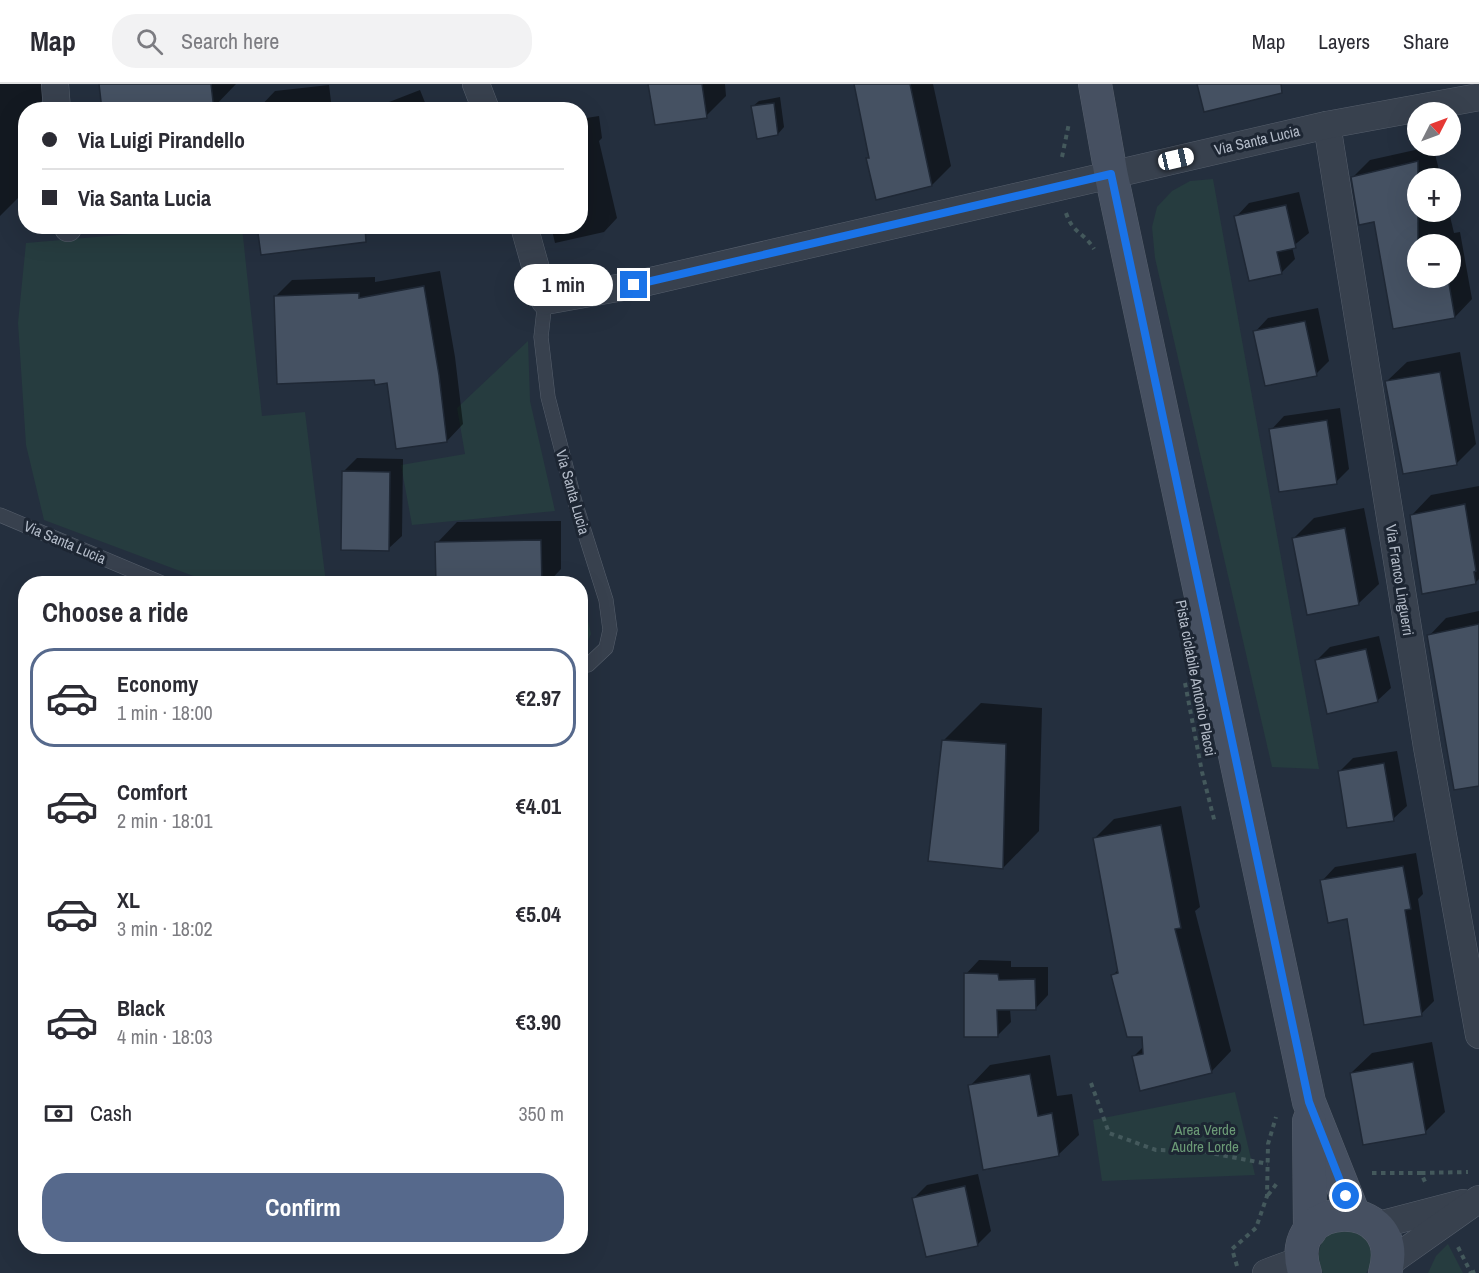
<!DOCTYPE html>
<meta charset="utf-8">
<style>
body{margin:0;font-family:"Archivo Narrow",sans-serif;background:#f2f2f3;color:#2b2b33;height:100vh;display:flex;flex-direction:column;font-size:22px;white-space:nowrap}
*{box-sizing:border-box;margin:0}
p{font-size:20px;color:#7c7c81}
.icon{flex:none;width:33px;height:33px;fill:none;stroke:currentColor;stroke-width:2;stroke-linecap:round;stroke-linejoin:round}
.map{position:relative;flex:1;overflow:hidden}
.details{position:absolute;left:18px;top:492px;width:570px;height:678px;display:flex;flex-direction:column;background:#fff;border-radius:24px;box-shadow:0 6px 24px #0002}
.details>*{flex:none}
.banner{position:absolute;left:18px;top:18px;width:570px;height:132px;border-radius:24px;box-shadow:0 6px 24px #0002;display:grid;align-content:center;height:132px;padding:0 24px;background:#fff}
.needle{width:39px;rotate:48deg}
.tools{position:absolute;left:1407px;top:18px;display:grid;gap:12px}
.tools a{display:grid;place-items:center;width:54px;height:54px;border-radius:50%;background:#fff;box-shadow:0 6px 24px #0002;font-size:30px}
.end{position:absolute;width:27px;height:27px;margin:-14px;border:8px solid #1a73e8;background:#fff;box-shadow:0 0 0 3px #fff}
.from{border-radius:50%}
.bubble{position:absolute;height:42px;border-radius:21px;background:#fff;box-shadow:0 6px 24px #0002;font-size:20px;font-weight:700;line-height:42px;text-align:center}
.car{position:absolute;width:18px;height:36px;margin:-18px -9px;border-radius:8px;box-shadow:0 0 4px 2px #0007;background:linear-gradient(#fff 24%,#345 0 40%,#fff 0 76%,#345 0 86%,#fff 0)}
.banner b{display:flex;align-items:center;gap:21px;height:57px;font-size:22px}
.banner b+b{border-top:2px solid #e1e1e2}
.banner i{width:15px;height:15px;background:#2b2b33}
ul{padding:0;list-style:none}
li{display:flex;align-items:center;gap:18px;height:99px;margin:0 12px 9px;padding:0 12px;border:3px solid transparent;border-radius:24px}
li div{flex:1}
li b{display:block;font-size:22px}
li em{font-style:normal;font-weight:700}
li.selected{border-color:#56698c}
li>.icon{width:54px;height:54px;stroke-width:1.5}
h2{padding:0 24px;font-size:27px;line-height:72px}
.pay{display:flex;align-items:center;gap:15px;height:66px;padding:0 24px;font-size:22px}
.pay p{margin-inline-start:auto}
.action{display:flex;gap:12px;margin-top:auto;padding:12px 24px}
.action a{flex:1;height:69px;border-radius:24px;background:#56698c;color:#fff;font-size:24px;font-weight:700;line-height:69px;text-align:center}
header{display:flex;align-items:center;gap:36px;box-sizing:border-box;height:84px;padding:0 30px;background:#fff;border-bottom:2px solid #e1e1e2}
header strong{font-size:28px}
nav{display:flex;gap:33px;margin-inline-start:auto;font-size:21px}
.search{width:420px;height:54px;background:#f2f2f3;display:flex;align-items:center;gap:15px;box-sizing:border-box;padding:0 21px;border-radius:24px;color:#7c7c81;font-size:22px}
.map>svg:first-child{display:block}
</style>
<header>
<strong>Map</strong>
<div class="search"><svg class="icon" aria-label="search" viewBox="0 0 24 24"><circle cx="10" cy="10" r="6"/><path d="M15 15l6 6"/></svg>Search here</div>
<nav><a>Map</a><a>Layers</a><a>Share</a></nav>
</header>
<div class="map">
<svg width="1479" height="1189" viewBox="0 0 1479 1189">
<rect width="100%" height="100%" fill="#242f3e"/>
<g fill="#263c3f">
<path d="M1213 95 1319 685 1272 683 1155 174 1152 143 1157 123 1172 107 1190 97Z"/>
<path d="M212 143H242L262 332 305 328 326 499H212L44 436 26 361 18 239 26 159Z"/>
<path d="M528 257 530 317 555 427 412 441 401 381 465 370 457 324Z"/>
<path d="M581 505 591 550 585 564 581 565Z"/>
<path d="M1235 1008 1255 1091 1102 1097 1093 1036Z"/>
<path d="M1350 1147C1354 1149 1360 1150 1363 1153 1374 1162 1373 1180 1366 1189H1323C1317 1177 1316 1157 1331 1150 1336 1147 1345 1147 1350 1147Z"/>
<path d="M1448 1160 1463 1189H1428L1436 1172Z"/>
</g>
<g fill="#0007" fill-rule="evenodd">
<path d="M0 0H45L46 13 33 26H26V33L23 35 26 57V106L0 132Z"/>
<path d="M100 0H236L213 24Z"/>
<path d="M650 0H725L726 12 706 32Z"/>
<path d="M856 0H933L951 82 932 101 868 75 871 72Z"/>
<path d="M329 1 332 26H257L275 7Z"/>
<path d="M420 6 428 26H378L384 20Z"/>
<path d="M780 13 784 43 778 50 752 23 759 17Z"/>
<path d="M599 32 602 54 599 57 617 134 604 148 555 159 551 142H580V35Z"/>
<path d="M1433 62 1441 94H1418V128H1449L1454 149 1460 148 1472 215 1455 233 1394 243 1375 136 1353 93 1370 76ZM1418 160H1450V194H1418Z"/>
<path d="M1299 108 1309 149 1292 163 1295 175 1281 189 1236 133 1249 119Z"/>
<path d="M440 187 455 273 463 340 447 357 389 298 376 294 275 213 292 196 375 193V198Z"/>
<path d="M1318 224 1329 277 1316 290 1255 248 1268 234Z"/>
<path d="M1460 268 1476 360 1456 380 1386 298 1407 278Z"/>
<path d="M1340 324 1349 385 1336 398 1271 346 1284 332Z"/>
<path d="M357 374 403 375 402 452 388 465 344 387Z"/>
<path d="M1479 402V495L1475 499 1411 432 1431 411Z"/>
<path d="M1364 424 1379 500 1358 520 1294 454 1314 434Z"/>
<path d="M561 437V485L547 500H438L437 459 457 438Z"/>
<path d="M1479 527V700L1429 552 1446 534Z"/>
<path d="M1379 552 1391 604 1377 617 1316 577 1330 563Z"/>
<path d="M981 619 1042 624 1039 747 1003 784 944 656Z"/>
<path d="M1397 667 1407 722 1393 735 1339 688 1353 674Z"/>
<path d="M1181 722 1200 823 1195 827 1231 967 1211 988 1133 973 1144 962 1143 952 1113 891 1119 885 1094 755 1114 735Z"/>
<path d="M1416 769 1423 810 1418 815 1434 917 1421 930 1322 797 1335 783Z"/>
<path d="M979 876 1011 877V883H1048V911L1035 925H1010L1011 938 997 952 966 890Z"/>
<path d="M1432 958 1445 1028 1425 1048 1351 989 1372 969Z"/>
<path d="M1050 971 1057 1012 1072 1010 1079 1051 1058 1071 970 1002 990 981Z"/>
<path d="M978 1090 991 1147 978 1160 914 1114 927 1101Z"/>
</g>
<g fill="#455162" stroke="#1f2835" stroke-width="1.5">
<path d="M99 0H211L214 26H102Z"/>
<path d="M648 0H702L707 34 655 41Z"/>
<path d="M854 0H910L932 102 876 116 866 74H869Z"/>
<path d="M1197 0H1281L1282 9 1204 28Z"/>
<path d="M774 19 778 51 757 55 751 22Z"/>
<path d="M1418 77V194H1448L1455 234 1393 245 1374 138 1359 141 1351 93Z"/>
<path d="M1286 121 1296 164 1277 168 1282 190 1249 197 1234 132Z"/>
<path d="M257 142H365L366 158 261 171Z"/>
<path d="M424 202 439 291 447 358 396 365 387 299 375 301 374 296 277 300 274 212 359 209V214Z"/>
<path d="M1305 237 1317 292 1265 302 1253 247Z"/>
<path d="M1440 288 1457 381 1403 390 1385 297Z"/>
<path d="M1327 336 1337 400 1279 408 1269 345Z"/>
<path d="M342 387 390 388 389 467 341 466Z"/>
<path d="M1465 420 1476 487 1474 488 1476 500 1422 510 1410 431Z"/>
<path d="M1345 444 1359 521 1307 531 1292 454Z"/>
<path d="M541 456 542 500H436L435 458Z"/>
<path d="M1479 540V702L1454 706 1427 551Z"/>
<path d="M1366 565 1378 618 1327 630 1315 576Z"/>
<path d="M942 656 1006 660 1003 785 928 777Z"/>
<path d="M1384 679 1394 737 1347 744 1338 687Z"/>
<path d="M1161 741 1181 844 1175 845 1212 989 1140 1007 1132 972 1143 970 1142 953H1127L1111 891 1118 889 1093 754Z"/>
<path d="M1403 782 1411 825 1405 826 1422 932 1364 941 1347 835 1328 839 1320 796Z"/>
<path d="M964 889 998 890 999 896 1035 895 1036 926H997L998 953H964Z"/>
<path d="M1413 978 1426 1050 1363 1061 1350 989Z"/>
<path d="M1030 990 1038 1032 1052 1029 1059 1072 983 1086 968 1001Z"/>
<path d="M965 1102 978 1162 926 1173 912 1114Z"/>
</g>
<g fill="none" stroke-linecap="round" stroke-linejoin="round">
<g stroke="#565f6c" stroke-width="15">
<g id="lane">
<path d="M545 217 541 253 548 313 575 418 606 516 610 546 606 564 588 581H580"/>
<path d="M0 431 164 500"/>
</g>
</g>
<g stroke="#565f6c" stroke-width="28">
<g id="street">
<path d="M55 0 57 26"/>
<path d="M476 0 486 26"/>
<path d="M1327 41 1427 663 1479 951"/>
<path d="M68 142V144"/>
<path d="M524 142 545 217 634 201 1327 41 1479 13"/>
<path d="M1375 1142 1463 1119"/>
<path d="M1387 1180 1479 1115"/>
<path d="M1266 1189 1301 1176"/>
</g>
</g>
<g stroke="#565f6c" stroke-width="34">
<g id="secondary">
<path d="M1095 0 1111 90 1309 1018 1354 1131"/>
<path d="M1309 1037 1310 1147"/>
<path d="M1305 1189C1279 1113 1408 1110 1385 1189"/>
</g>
</g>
<g stroke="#44595c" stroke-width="4" stroke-dasharray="4.5 4.5" stroke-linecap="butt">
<path d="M1062 73 1069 39"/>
<path d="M1066 129C1073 150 1084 148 1094 165"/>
<path d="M1185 599 1202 688 1215 739"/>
<path d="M1091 999 1109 1049 1156 1066 1200 1067 1268 1080"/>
<path d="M1372 1089H1421L1426 1100"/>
<path d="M1421 1089 1468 1088"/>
<path d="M1268 1111 1278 1098"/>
<path d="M1458 1163 1471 1189"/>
<path d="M1237 1182 1232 1165 1256 1144 1267 1112 1268 1060 1276 1033"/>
<path d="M1471 1189 1479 1186"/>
</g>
<use href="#lane" stroke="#38414e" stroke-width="14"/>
<use href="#street" stroke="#38414e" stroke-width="27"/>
<use href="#secondary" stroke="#465061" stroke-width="33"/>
</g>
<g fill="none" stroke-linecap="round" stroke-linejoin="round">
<path stroke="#1a73e8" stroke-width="8" d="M634 201 1111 90 1309 1018 1346 1112"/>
</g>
<g text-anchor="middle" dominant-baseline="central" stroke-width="6" stroke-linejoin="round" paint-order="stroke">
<g font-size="15" fill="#b4bcc9" stroke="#1d2633">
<text transform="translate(1257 56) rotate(-13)">Via Santa Lucia</text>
<text transform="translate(573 408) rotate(74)">Via Santa Lucia</text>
<text transform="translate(65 458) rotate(23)">Via Santa Lucia</text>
<text transform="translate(1400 496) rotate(81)">Via Franco Linguerri</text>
<text transform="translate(1196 594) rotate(79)">Pista ciclabile Antonio Placci</text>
</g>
<g font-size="15" fill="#6b9a76" stroke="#1d2633">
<text x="1205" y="1045">Area Verde<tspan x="1205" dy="17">Audre Lorde</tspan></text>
</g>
</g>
</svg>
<div class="tools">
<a><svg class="needle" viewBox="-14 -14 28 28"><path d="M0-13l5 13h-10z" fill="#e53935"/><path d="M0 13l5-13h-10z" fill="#7c7c81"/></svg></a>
<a>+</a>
<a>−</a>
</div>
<i class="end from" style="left:1346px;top:1112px"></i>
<i class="end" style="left:634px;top:201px"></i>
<div class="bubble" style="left:514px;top:180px;width:99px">1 min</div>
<i class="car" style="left:1176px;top:75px;rotate:77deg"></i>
<div class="banner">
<b><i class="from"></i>Via Luigi Pirandello</b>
<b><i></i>Via Santa Lucia</b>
</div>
<section class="details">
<h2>Choose a ride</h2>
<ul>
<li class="selected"><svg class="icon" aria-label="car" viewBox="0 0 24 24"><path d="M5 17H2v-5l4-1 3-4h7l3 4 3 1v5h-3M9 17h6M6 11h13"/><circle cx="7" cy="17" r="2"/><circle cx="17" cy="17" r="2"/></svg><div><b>Economy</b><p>1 min · 18:00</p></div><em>€2.97</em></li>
<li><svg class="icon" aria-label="car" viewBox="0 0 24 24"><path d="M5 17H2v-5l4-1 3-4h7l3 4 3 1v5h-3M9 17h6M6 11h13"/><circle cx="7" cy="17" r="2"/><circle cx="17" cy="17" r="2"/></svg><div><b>Comfort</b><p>2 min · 18:01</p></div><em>€4.01</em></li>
<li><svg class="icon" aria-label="car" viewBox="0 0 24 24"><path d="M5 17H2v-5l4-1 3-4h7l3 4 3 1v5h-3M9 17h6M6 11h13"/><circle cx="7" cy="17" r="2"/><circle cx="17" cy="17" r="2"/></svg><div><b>XL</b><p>3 min · 18:02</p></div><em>€5.04</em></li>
<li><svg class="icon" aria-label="car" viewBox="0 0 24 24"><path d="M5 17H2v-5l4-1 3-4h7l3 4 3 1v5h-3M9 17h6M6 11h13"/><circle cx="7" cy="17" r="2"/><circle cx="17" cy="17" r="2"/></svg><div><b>Black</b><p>4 min · 18:03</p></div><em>€3.90</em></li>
</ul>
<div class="pay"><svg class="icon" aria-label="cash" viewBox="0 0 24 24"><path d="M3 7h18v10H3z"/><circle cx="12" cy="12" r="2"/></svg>Cash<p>350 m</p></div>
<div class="action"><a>Confirm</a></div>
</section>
</div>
